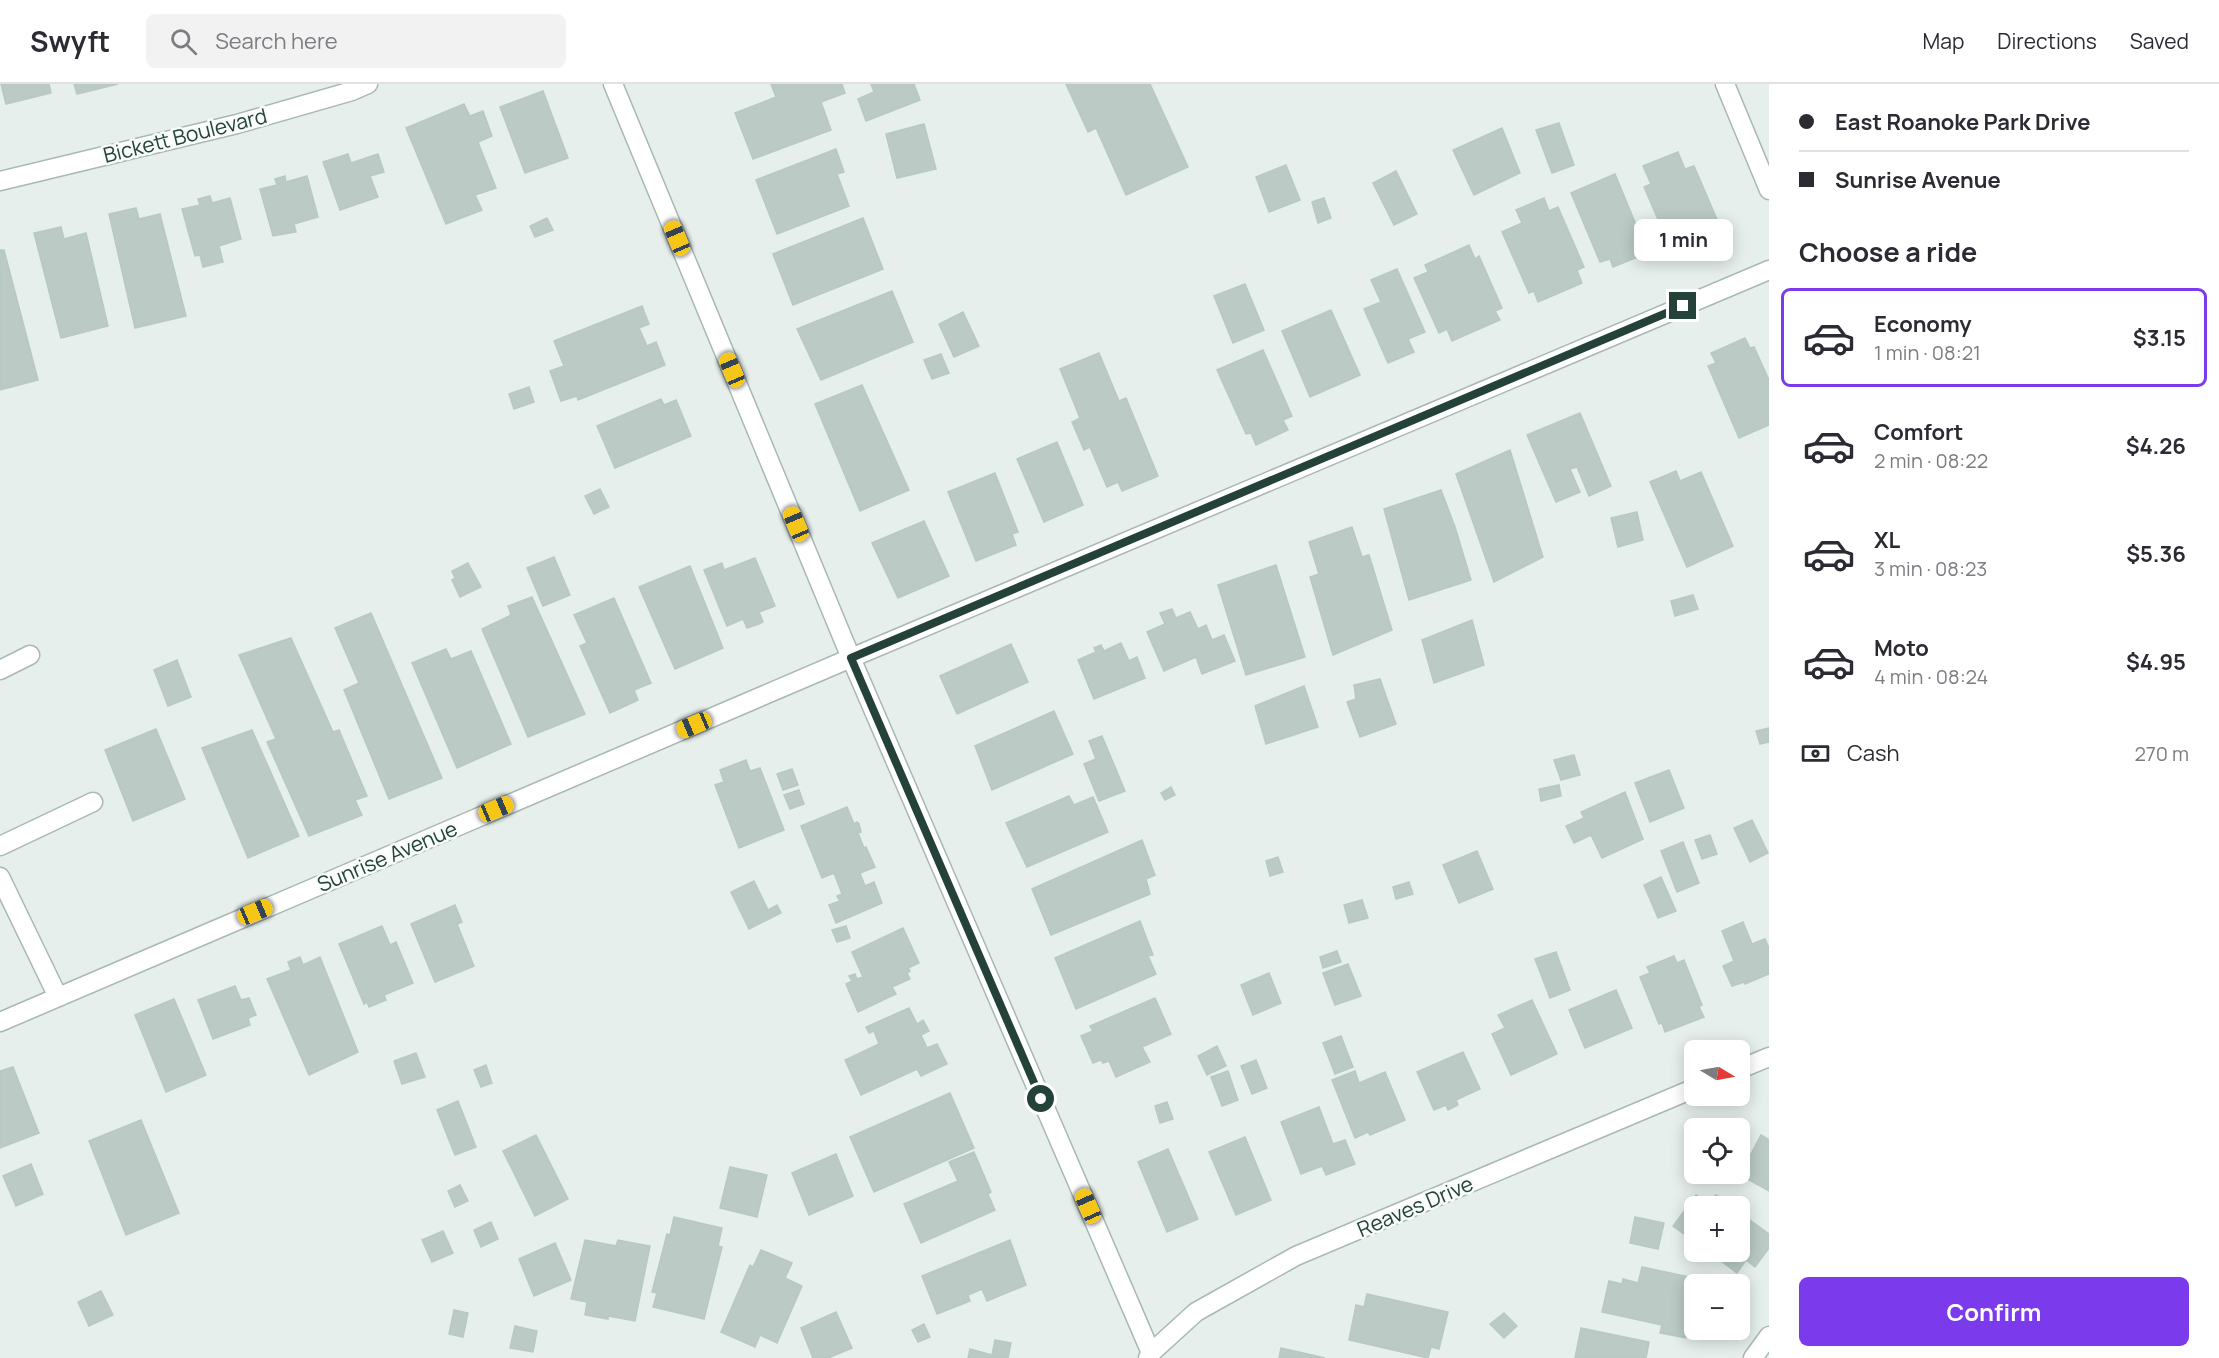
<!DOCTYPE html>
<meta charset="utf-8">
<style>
body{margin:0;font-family:Manrope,sans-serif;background:#f2f2f3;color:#2b2b33;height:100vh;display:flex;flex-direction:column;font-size:22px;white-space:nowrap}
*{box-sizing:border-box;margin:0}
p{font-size:20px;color:#7c7c81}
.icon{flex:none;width:33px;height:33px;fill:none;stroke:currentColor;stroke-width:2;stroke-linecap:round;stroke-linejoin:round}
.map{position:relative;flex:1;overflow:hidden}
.panel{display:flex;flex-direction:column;background:#fff;width:450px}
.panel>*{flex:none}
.guide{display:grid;align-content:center;height:132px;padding:0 30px;background:#fff}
.needle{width:39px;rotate:100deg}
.controls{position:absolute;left:1684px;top:956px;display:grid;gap:12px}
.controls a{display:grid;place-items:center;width:66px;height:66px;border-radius:9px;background:#fff;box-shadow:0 3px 15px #0003;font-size:30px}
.end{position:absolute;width:27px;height:27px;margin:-14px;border:8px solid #24423a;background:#fff;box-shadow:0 0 0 3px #fff}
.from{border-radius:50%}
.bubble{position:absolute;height:42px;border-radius:9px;background:#fff;box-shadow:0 3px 15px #0003;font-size:20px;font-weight:700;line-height:42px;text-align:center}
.car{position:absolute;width:18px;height:36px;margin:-18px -9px;border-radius:8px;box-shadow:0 0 4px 2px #0007;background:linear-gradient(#f5c518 24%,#345 0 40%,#f5c518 0 76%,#345 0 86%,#f5c518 0)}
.guide b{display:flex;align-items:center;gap:21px;height:57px;font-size:22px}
.guide b+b{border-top:2px solid #e1e1e2}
.guide i{width:15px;height:15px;background:#2b2b33}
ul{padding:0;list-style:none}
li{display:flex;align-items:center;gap:18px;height:99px;margin:0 12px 9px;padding:0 18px;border:3px solid transparent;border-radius:9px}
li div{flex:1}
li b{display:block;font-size:22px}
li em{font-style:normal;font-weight:700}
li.active{border-color:#7c3aed}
li>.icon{width:54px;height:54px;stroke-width:1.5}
h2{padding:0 30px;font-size:27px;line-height:72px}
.pay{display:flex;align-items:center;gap:15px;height:66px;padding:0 30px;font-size:22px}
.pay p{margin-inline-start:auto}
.cta{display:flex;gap:12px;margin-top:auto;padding:12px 30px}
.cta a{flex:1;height:69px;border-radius:9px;background:#7c3aed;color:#fff;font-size:24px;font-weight:700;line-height:69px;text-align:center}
header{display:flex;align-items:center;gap:36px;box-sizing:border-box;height:84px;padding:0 30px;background:#fff;border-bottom:2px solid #e1e1e2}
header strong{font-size:28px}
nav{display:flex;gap:33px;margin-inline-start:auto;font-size:21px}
.search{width:420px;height:54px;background:#f2f2f3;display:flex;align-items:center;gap:15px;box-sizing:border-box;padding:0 21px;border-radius:9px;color:#7c7c81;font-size:22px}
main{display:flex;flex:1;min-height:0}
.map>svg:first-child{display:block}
</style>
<header>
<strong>Swyft</strong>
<div class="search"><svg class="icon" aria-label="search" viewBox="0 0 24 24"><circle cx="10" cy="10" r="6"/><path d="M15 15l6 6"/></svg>Search here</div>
<nav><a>Map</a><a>Directions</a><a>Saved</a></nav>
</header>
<main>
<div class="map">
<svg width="1769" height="1274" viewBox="0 0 1769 1274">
<rect width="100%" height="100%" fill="#e6efeb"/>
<g fill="#bbcac4" stroke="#b8c9c2" stroke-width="1.5">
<path d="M1 0H49L51 9 6 20Z"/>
<path d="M74 0H118L77 10Z"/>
<path d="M771 0H842L845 9 821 18 831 46 753 75 735 29 776 13Z"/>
<path d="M871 0H914L920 16 866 37 858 15 874 8Z"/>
<path d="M1066 0H1150L1188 83 1126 111 1096 44 1088 48Z"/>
<path d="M543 7 568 74 525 89 500 23Z"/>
<path d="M464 20 470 32 483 27 492 52 478 58 496 104 475 111 482 126 446 140 406 44Z"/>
<path d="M1559 39 1574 81 1552 89 1536 46Z"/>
<path d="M924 40 936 85 897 94 886 50Z"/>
<path d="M1502 44 1520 89 1474 111 1453 66Z"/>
<path d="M836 65 844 88 837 90 849 122 777 150 756 96Z"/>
<path d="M1678 68 1685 85 1694 82 1719 140 1669 161 1644 103 1651 100 1643 82Z"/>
<path d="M348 70 351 79 378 70 384 88 370 92 378 113 340 126 323 78Z"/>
<path d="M1286 81 1300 116 1269 128 1256 93Z"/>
<path d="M1396 87 1417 130 1394 141 1373 99Z"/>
<path d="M1615 90 1644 160 1641 161 1645 170 1613 183 1610 175 1600 178 1571 109Z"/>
<path d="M285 92 286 98 307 92 318 133 294 140 296 148 273 152 260 105 277 101 275 95Z"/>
<path d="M210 112 212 119 230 114 241 155 219 162 223 178 203 183 200 171 195 172 182 125 200 121 198 115Z"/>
<path d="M1324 114 1331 134 1318 139 1312 118Z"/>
<path d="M1544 114 1549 127 1558 123 1584 183 1577 186 1582 199 1538 218 1534 207 1529 209 1502 148 1522 139 1516 126Z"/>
<path d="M136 124 139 135 160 130 186 232 135 244 109 130Z"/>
<path d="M547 134 553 146 535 153 530 142Z"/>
<path d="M863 134 883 185 793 221 773 170Z"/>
<path d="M61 143 64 155 86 149 108 242 61 254 34 149Z"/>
<path d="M1469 161 1475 175 1479 172 1502 224 1495 227 1500 236 1452 257 1447 245 1439 249 1414 194 1428 188 1425 181Z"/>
<path d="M0 166H4L38 296 0 306Z"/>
<path d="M1397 185 1425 248 1408 255 1414 268 1388 279 1364 225 1381 218 1371 196Z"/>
<path d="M1245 200 1264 246 1233 259 1214 212Z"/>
<path d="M892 207 913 258 821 296 797 245Z"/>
<path d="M642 222 649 240 639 244 647 262 656 258 665 281 578 316 577 312 561 317 550 287 564 282 554 257Z"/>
<path d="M1331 226 1360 291 1310 313 1282 247Z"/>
<path d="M963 228 979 262 954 273 939 240Z"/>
<path d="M1745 254 1750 264 1754 263 1769 296V341L1739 354 1708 282 1716 279 1711 269Z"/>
<path d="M1263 266 1292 332 1283 336 1288 346 1256 361 1251 349 1246 350 1217 286Z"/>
<path d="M1099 269 1119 317 1126 314 1158 392 1122 407 1118 398 1107 403 1090 363 1084 366 1072 338 1080 334 1060 285Z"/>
<path d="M941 270 949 289 932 295 924 276Z"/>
<path d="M862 301 909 406 860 427 815 320Z"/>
<path d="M529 303 534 318 514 325 509 310Z"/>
<path d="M661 315 664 321 676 316 691 352 615 384 597 342Z"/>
<path d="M1580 329 1611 402 1589 412 1577 383 1570 385 1580 408 1556 418 1527 351Z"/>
<path d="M1057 358 1083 421 1044 438 1017 375Z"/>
<path d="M1510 366 1543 473 1494 498 1456 390Z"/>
<path d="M1676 387 1680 397 1701 388 1733 462 1687 483 1650 398Z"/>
<path d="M995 389 1018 448 1012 450 1016 461 976 477 948 408Z"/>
<path d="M600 405 609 423 594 430 585 412Z"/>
<path d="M1441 406 1455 443 1471 496 1409 516 1384 425Z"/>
<path d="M1637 428 1643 456 1618 463 1611 434Z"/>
<path d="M924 437 949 492 898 514 872 459Z"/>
<path d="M1352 443 1362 473 1369 471 1392 546 1333 571 1310 493 1319 490 1309 458Z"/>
<path d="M554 473 570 511 543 522 527 484Z"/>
<path d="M755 474 775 522 759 528 763 538 759 540 747 544 743 535 727 542 704 486 722 479 724 486Z"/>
<path d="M468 479 481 503 460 513 452 496 455 494 452 487Z"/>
<path d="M1276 481 1305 573 1246 591 1218 501Z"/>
<path d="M690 482 723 564 675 585 639 503Z"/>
<path d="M1693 511 1698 525 1675 532 1671 517Z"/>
<path d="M532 513 585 630 528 653 482 545 511 531 508 522Z"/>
<path d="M614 514 651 599 634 606 638 616 610 629 580 562 587 559 574 531Z"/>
<path d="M1172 525 1176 534 1190 528 1198 545 1206 541 1212 556 1224 551 1235 577 1202 590 1196 573 1164 587 1147 548 1165 540 1160 529Z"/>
<path d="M371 529 442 694 389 715 344 606 359 599 335 544Z"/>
<path d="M1472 536 1484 581 1434 599 1422 556Z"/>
<path d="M291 554 333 648 339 646 367 712 355 716 362 731 309 752 267 658 276 655 239 571Z"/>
<path d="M1121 559 1129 577 1137 573 1145 594 1094 615 1078 576 1096 568 1094 564 1101 561 1104 567Z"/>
<path d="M1011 560 1028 598 957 630 940 592Z"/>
<path d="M446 565 451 575 471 567 511 660 457 684 412 579Z"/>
<path d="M177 576 191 613 168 622 154 586Z"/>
<path d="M1380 595 1396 640 1360 653 1347 618 1356 615 1354 601Z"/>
<path d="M1304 602 1318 643 1266 660 1255 622Z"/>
<path d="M1054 627 1073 670 992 706 975 662Z"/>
<path d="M1769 644V658L1760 660 1756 647Z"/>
<path d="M156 645 185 715 133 737 105 666Z"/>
<path d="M252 646 299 752 248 774 202 664Z"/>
<path d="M1102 652 1125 707 1099 717 1084 680 1096 675 1089 657Z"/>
<path d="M1574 671 1580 691 1561 696 1554 676Z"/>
<path d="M746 676 750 687 760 684 784 746 739 764 715 701 724 698 720 686Z"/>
<path d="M792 685 798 701 783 706 777 690Z"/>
<path d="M1669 686 1684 724 1650 738 1635 699Z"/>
<path d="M1559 701 1561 712 1541 717 1539 705Z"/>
<path d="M1171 703 1175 711 1165 716 1161 709Z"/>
<path d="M799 706 804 720 790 725 784 711Z"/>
<path d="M1625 708 1643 755 1602 774 1591 751 1574 759 1566 742 1584 734 1581 728Z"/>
<path d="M1069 712 1074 721 1093 713 1108 748 1027 783 1006 739Z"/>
<path d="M847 723 854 740 857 738 859 740 861 748 858 749 864 764 866 763 875 783 860 789 865 802 874 798 882 819 836 839 829 821 840 817 837 812 842 810 834 789 822 794 801 742Z"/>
<path d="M1752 736 1768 769 1750 778 1734 744Z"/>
<path d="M1710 751 1717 770 1702 775 1695 756Z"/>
<path d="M1142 756 1155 791 1146 795 1150 810 1051 851 1032 805Z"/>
<path d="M1683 758 1699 799 1677 808 1661 767Z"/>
<path d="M1477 767 1493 805 1459 819 1443 781Z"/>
<path d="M1278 773 1283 788 1270 792 1266 777Z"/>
<path d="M1661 793 1676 827 1658 834 1644 801Z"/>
<path d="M754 797 768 826 777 821 781 829 749 845 731 808Z"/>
<path d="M1409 798 1413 810 1396 815 1393 803Z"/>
<path d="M1362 816 1368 834 1349 839 1344 821Z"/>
<path d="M455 821 462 838 457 840 474 882 435 898 411 840Z"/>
<path d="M1140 837 1153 871 1148 872 1156 890 1076 925 1055 874Z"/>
<path d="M1743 838 1752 860 1765 855 1769 864V890L1745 900 1744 898 1732 902 1723 882 1734 877 1722 847Z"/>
<path d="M382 842 390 861 396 858 413 899 384 911 386 916 369 923 367 918 364 920 339 860Z"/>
<path d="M846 842 850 854 837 858 832 846Z"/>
<path d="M903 844 919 879 908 884 910 887 907 889 910 895 892 903 896 910 858 928 846 900 852 897 849 892 855 890 857 895 863 893 852 868Z"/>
<path d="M1337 867 1341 878 1323 884 1320 873Z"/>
<path d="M1556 868 1570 906 1550 914 1535 875Z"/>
<path d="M1674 872 1677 879 1684 876 1702 921 1699 923 1704 933 1665 948 1662 939 1659 940 1640 893 1650 889 1647 883Z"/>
<path d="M300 873 303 881 320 873 358 968 309 991 267 895 291 886 288 878Z"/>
<path d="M1348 880 1361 912 1335 921 1323 889Z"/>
<path d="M1269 889 1281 919 1253 931 1241 901Z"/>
<path d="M235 902 241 916 249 914 256 931 248 934 250 941 213 955 198 916Z"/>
<path d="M1616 906 1632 944 1585 964 1569 926Z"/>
<path d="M1155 914 1171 950 1142 963 1150 978 1116 993 1109 977 1103 979 1101 976 1093 979 1081 952 1093 947 1090 942Z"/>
<path d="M174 915 206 991 166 1008 135 931Z"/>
<path d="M1532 916 1557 970 1511 991 1492 950 1505 944 1498 931Z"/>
<path d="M909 924 917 940 923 936 929 947 921 951 927 964 937 960 947 980 921 992 917 985 861 1011 845 976 879 960 874 947 869 949 866 943Z"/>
<path d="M1341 952 1353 983 1335 990 1323 959Z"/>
<path d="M1217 962 1226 982 1207 991 1198 972Z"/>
<path d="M1463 968 1480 1005 1456 1016 1458 1021 1448 1026 1446 1021 1434 1026 1417 988Z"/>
<path d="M416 969 425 993 402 1000 394 977Z"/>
<path d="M1256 976 1267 1004 1252 1010 1241 982Z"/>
<path d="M486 981 492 999 481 1003 474 986Z"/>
<path d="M13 983 39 1049 0 1064V987Z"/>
<path d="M1228 987 1238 1016 1222 1022 1211 993Z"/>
<path d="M1355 987 1359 999 1385 988 1405 1036 1370 1051 1368 1048 1355 1054 1332 996Z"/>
<path d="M950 1009 974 1064 874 1108 850 1053Z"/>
<path d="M458 1017 476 1063 455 1071 437 1026Z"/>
<path d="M1167 1018 1173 1035 1160 1039 1155 1022Z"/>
<path d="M1319 1023 1333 1060 1345 1056 1355 1080 1326 1091 1322 1082 1301 1090 1281 1038Z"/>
<path d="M141 1036 179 1129 126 1151 89 1057Z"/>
<path d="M536 1051 568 1115 535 1132 503 1067Z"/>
<path d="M1761 1051 1769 1056V1107L1740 1091Z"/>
<path d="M1245 1053 1271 1116 1236 1131 1209 1068Z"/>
<path d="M1168 1065 1198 1135 1167 1148 1138 1078Z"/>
<path d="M974 1068 991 1108 988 1110 995 1126 921 1159 904 1120 958 1097 949 1078Z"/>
<path d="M836 1070 853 1112 809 1131 792 1089Z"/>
<path d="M31 1080 43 1110 16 1122 3 1092Z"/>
<path d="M730 1083 767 1091 757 1133 720 1124Z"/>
<path d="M460 1101 468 1117 455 1123 448 1107Z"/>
<path d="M1696 1111 1709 1120 1716 1111 1731 1122H1695V1158L1673 1142Z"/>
<path d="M1740 1129 1769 1150V1164L1755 1183 1746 1176 1737 1189 1708 1167H1740Z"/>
<path d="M674 1133 722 1144 718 1162 722 1163 704 1235 653 1223 657 1209 652 1208 667 1150 670 1151Z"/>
<path d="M1635 1133 1664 1139 1658 1165 1630 1159Z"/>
<path d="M491 1138 498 1155 481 1163 474 1146Z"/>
<path d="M443 1147 453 1169 432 1178 422 1156Z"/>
<path d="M585 1156 616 1162 618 1156 650 1162 635 1237 608 1232V1235L585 1231 587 1218 571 1215Z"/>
<path d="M1010 1156 1026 1201 987 1217 982 1205 968 1211 970 1217 937 1230 922 1192Z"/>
<path d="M555 1159 571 1196 534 1212 519 1175Z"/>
<path d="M761 1166 792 1179 785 1194 802 1202 777 1259 760 1251 755 1263 721 1248 750 1181 753 1183Z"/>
<path d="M1642 1183 1699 1195 1698 1200H1695V1214L1686 1254 1660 1249 1662 1241 1602 1228 1609 1197 1622 1200 1623 1195 1638 1199Z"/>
<path d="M101 1207 113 1231 89 1242 78 1218Z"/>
<path d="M1367 1210 1448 1228 1439 1265 1431 1263 1428 1274 1349 1256 1356 1221 1364 1223Z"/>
<path d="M454 1226 468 1229 463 1253 449 1250Z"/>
<path d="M836 1228 852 1264 828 1274H813L801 1244Z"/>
<path d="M1504 1229 1517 1242 1504 1254 1490 1240Z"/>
<path d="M924 1240 930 1253 918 1258 912 1246Z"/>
<path d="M515 1242 537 1247 533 1268 510 1264Z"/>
<path d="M1581 1244 1649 1258 1646 1274H1575Z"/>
<path d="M995 1256 1011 1259 1008 1274H968L970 1265 992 1271Z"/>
<path d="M1281 1264 1325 1274H1279Z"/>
</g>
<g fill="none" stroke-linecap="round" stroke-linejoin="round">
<g stroke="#a8b8b2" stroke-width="21">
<g id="minor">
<path d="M1725 0 1769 106"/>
<path d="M0 97 237 40 352 7 368 0"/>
<path d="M0 586 30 571"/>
<path d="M0 762 93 718"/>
<path d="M0 793 58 913"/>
<path d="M0 938 851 574 1769 186"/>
<path d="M1740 985 1769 973"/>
<path d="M1151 1269 1196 1228 1296 1172 1695 1004"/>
<path d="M1753 1274 1769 1252"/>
</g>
</g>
<g stroke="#a8b8b2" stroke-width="21">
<path id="tertiary" d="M613 0 851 574 1151 1269 1148 1274"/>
</g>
<use href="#minor" stroke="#fff" stroke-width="18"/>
<use href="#tertiary" stroke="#fff" stroke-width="18"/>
</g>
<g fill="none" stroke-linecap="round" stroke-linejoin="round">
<path stroke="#24423a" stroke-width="8" d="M1041 1015 851 574 1683 222"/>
</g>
<g text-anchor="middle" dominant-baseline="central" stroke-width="5" stroke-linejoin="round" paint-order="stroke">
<g font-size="21" fill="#24423a" stroke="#f7fbf9">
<text transform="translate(185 51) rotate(-14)">Bickett Boulevard</text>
<text transform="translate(387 772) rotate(-23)">Sunrise Avenue</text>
<text transform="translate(1415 1122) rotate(-23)">Reaves Drive</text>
</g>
</g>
</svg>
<div class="controls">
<a><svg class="needle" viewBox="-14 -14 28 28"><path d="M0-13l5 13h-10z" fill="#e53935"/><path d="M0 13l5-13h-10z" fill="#7c7c81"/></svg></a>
<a><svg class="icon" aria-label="locate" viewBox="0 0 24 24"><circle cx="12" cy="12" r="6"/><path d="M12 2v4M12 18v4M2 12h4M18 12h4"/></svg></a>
<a>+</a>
<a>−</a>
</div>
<i class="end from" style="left:1041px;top:1015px"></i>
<i class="end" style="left:1683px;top:222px"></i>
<div class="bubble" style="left:1634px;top:135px;width:99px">1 min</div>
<i class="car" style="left:677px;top:154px;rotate:337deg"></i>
<i class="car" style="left:732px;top:286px;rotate:337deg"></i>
<i class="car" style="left:796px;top:440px;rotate:337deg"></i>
<i class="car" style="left:694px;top:641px;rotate:247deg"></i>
<i class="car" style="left:496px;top:725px;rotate:67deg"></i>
<i class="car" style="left:255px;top:828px;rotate:67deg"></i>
<i class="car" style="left:1088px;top:1122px;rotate:336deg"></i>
</div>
<section class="panel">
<div class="guide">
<b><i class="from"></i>East Roanoke Park Drive</b>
<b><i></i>Sunrise Avenue</b>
</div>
<h2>Choose a ride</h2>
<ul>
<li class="active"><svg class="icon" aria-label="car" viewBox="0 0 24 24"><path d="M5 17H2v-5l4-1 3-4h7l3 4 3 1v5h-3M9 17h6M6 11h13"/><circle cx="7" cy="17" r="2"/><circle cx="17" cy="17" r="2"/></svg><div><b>Economy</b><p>1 min · 08:21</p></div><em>$3.15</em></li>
<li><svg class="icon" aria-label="car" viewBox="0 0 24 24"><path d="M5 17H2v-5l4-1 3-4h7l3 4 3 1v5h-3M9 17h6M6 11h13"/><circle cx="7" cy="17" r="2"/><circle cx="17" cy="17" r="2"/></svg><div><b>Comfort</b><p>2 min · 08:22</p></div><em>$4.26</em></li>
<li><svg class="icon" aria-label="car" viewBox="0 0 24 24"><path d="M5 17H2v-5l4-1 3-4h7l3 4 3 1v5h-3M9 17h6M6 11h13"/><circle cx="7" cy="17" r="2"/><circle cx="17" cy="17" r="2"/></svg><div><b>XL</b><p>3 min · 08:23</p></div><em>$5.36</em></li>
<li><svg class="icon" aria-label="car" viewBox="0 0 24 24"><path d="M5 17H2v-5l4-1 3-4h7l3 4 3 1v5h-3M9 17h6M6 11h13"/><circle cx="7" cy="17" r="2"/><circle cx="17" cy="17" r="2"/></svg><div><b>Moto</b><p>4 min · 08:24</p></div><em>$4.95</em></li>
</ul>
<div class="pay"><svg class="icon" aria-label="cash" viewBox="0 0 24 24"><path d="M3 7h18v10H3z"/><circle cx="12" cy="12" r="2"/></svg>Cash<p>270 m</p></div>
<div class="cta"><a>Confirm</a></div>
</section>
</main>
